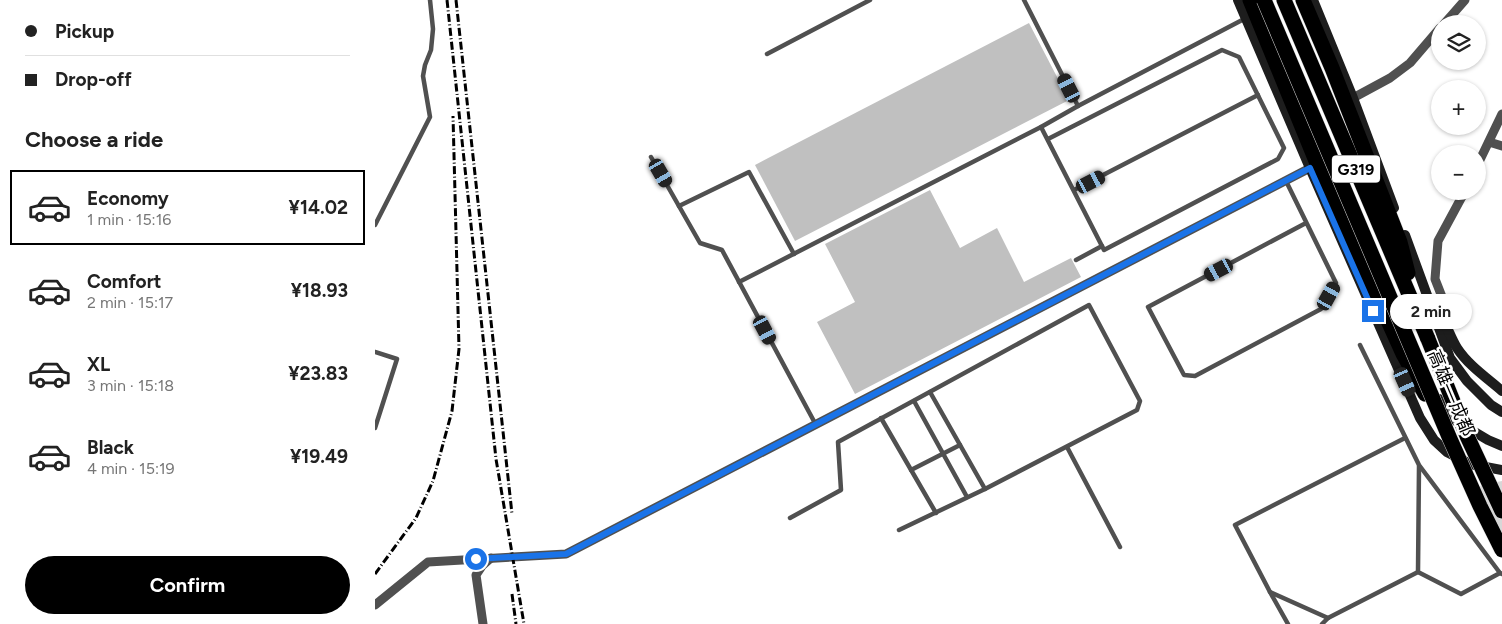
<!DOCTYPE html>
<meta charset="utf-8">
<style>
body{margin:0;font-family:Figtree,"Noto Sans SC",sans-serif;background:#f2f2f2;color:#222;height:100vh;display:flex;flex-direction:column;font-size:19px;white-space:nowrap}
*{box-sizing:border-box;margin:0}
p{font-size:16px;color:#767676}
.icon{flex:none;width:28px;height:28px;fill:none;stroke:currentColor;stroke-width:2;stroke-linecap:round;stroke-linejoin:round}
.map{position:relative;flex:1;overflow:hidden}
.details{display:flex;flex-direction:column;background:#fff;width:375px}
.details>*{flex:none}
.hud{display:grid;align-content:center;height:110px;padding:0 25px;background:#fff}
.tools{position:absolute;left:1056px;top:15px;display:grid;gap:10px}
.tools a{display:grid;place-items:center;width:55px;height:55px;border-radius:50%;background:#fff;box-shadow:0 1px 4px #0004;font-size:25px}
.end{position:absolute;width:22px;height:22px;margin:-11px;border:6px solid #1a73e8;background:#fff;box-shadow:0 0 0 2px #fff}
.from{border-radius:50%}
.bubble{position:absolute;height:35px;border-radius:18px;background:#fff;box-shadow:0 1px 4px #0004;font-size:16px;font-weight:700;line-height:35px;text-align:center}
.car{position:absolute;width:15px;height:30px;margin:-15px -8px;border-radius:6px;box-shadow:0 0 4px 1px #0007;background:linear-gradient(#222 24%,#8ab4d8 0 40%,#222 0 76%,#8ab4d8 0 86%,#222 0)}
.hud b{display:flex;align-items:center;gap:18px;height:48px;font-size:19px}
.hud b+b{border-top:1px solid #e0e0e0}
.hud i{width:12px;height:12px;background:#222}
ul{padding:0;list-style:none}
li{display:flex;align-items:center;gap:15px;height:75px;margin:0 10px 8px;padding:0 15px;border:2px solid transparent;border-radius:0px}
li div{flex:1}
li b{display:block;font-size:19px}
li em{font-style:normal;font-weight:700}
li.current{border-color:#000}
li>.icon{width:45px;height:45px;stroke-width:1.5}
h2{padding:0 25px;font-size:22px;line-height:60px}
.action{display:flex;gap:10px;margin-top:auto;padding:10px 25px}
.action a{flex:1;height:58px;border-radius:30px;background:#000;color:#fff;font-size:20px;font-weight:700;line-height:58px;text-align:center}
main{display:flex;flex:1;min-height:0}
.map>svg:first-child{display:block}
</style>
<main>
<section class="details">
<div class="hud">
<b><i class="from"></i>Pickup</b>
<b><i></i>Drop-off</b>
</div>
<h2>Choose a ride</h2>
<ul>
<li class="current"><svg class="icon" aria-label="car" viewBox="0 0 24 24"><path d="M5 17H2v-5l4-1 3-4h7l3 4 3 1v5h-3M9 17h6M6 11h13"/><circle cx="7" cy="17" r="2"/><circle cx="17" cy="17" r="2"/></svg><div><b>Economy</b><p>1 min · 15:16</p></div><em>¥14.02</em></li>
<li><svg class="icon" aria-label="car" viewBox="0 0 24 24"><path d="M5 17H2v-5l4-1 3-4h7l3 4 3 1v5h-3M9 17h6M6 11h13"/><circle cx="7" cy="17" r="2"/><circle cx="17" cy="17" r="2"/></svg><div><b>Comfort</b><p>2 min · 15:17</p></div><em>¥18.93</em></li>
<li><svg class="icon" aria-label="car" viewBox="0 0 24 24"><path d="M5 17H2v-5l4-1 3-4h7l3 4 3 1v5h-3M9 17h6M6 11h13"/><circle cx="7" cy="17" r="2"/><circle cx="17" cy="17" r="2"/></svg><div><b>XL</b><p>3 min · 15:18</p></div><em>¥23.83</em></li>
<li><svg class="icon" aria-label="car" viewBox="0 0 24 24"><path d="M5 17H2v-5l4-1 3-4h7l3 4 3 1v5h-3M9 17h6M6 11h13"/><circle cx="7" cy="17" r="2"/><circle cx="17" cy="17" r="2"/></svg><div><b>Black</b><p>4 min · 15:19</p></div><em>¥19.49</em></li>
</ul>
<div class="action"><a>Confirm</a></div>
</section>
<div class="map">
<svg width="1127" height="624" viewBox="0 0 1127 624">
<rect width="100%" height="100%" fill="#fff"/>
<path fill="#d7d7d7" d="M1127 481V543L1098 502 1106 485Z"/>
<g fill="#c0c0c0">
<path d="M654 23 694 100 420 241 380 165Z"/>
<path d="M555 190 585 248 622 228 649 282 696 258 706 277 480 394 442 322 480 302 450 244Z"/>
</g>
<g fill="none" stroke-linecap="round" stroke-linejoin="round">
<g stroke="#dbdbdb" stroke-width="16">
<g id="highway">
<path d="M875 0 943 166 1028 354 1050 394"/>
<path d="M909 0 1053 339"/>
<path d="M928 0 957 68 1025 242 1033 273"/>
</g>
</g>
<g stroke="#505050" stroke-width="4.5">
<path d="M649 0 703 106"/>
<path d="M392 54 495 0"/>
<path d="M666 127 729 250 903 159 909 148 864 57 847 50 673 139"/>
<path d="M276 157 325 243 347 250 441 425"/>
<path d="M911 181 961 283 946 309 820 376 809 375 773 307 931 223"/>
<path d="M699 190 883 95"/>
<path d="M304 206 374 172 419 254"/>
<path d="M0 225 55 117 48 76 50 65 56 50 58 29 55 0"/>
<path d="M701 260 727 246"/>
<path d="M364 282 666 127 703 106 871 18"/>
<path d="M985 345 1044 465 1125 573 1127 574"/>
<path d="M0 352 22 359 0 428"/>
<path d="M555 392 610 489"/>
<path d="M539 401 592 497"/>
<path d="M506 418 561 513"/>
<path d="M692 447 745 547"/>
<path d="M1044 466 1043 572 1086 594 1125 573"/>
<path d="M536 470 585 445"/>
<path d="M415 518 466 490 463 442 714 305 765 401 762 410 610 489 524 530"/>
<path d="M895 592 953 618"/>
<path d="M913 624 895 592 860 525 1030 438"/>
<path d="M947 624 953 618 1043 572"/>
</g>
<g stroke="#505050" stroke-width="9">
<path d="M1069 24 1090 0"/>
<path d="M978 98 1015 78 1035 63 1065 28"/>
<path d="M1114 142 1127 146"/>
<path d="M1102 166 1127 114"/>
<path d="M1056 305 1069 302 1060 279 1063 241 1090 191"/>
<path d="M0 605 53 562 191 554 935 168"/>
<path d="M108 624 101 575 107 566 116 558"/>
</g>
<g stroke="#1d1d1d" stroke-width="10">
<path d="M863 0 935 168 1045 418 1059 440 1072 452 1095 464 1127 470"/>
<path d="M938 0 978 98 1019 208"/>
<path d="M1030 235 1075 358 1092 381 1116 405 1127 412"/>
<path d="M1064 314C1072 324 1075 337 1082 348 1093 365 1112 378 1127 391"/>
<path d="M1064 399 1081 421 1113 440 1127 446"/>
</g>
<use href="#highway" stroke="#000" stroke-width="15"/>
<g stroke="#000" stroke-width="3" stroke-dasharray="8 2.5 1 2.5" stroke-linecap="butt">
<path d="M72 0 121 459 149 624"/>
<path d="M81 0 137 514"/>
<path d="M0 574 41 518 58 481 77 411 84 349 78 116"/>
<path d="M137 594 141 624"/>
</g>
<g stroke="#dbdbdb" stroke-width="16" stroke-linecap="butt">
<g id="highway-bridge">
<path d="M889 0 1075 439 1105 506 1127 550"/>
<path d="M1053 339 1092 436 1127 511"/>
</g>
</g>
<use href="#highway-bridge" stroke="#000" stroke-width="15"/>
</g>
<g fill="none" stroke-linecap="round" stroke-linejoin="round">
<path stroke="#1a73e8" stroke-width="6" d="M101 559 191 554 935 168 998 311"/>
</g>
<g text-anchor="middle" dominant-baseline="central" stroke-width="5" stroke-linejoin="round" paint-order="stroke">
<rect fill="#fff" stroke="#4c4c4c" stroke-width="1" x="957" y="155.5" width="48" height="27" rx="4"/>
<g font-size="16" font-weight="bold" fill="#000">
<text x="981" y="169">G319</text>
</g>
<g font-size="18" fill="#000" stroke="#fff">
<text transform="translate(1076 393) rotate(67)">高雄—成都</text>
</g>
</g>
</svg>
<div class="tools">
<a><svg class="icon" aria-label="layers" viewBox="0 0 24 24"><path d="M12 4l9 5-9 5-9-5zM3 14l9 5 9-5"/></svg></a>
<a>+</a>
<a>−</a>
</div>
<i class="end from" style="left:101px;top:559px"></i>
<i class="end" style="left:998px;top:311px"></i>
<div class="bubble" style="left:1015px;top:294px;width:82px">2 min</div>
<i class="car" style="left:694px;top:88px;rotate:333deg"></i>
<i class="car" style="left:286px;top:173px;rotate:150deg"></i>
<i class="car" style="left:716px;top:182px;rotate:63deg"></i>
<i class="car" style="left:844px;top:270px;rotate:242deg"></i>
<i class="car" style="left:954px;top:296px;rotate:29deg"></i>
<i class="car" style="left:390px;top:330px;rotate:152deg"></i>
<i class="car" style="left:1030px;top:382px;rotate:156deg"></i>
</div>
</main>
